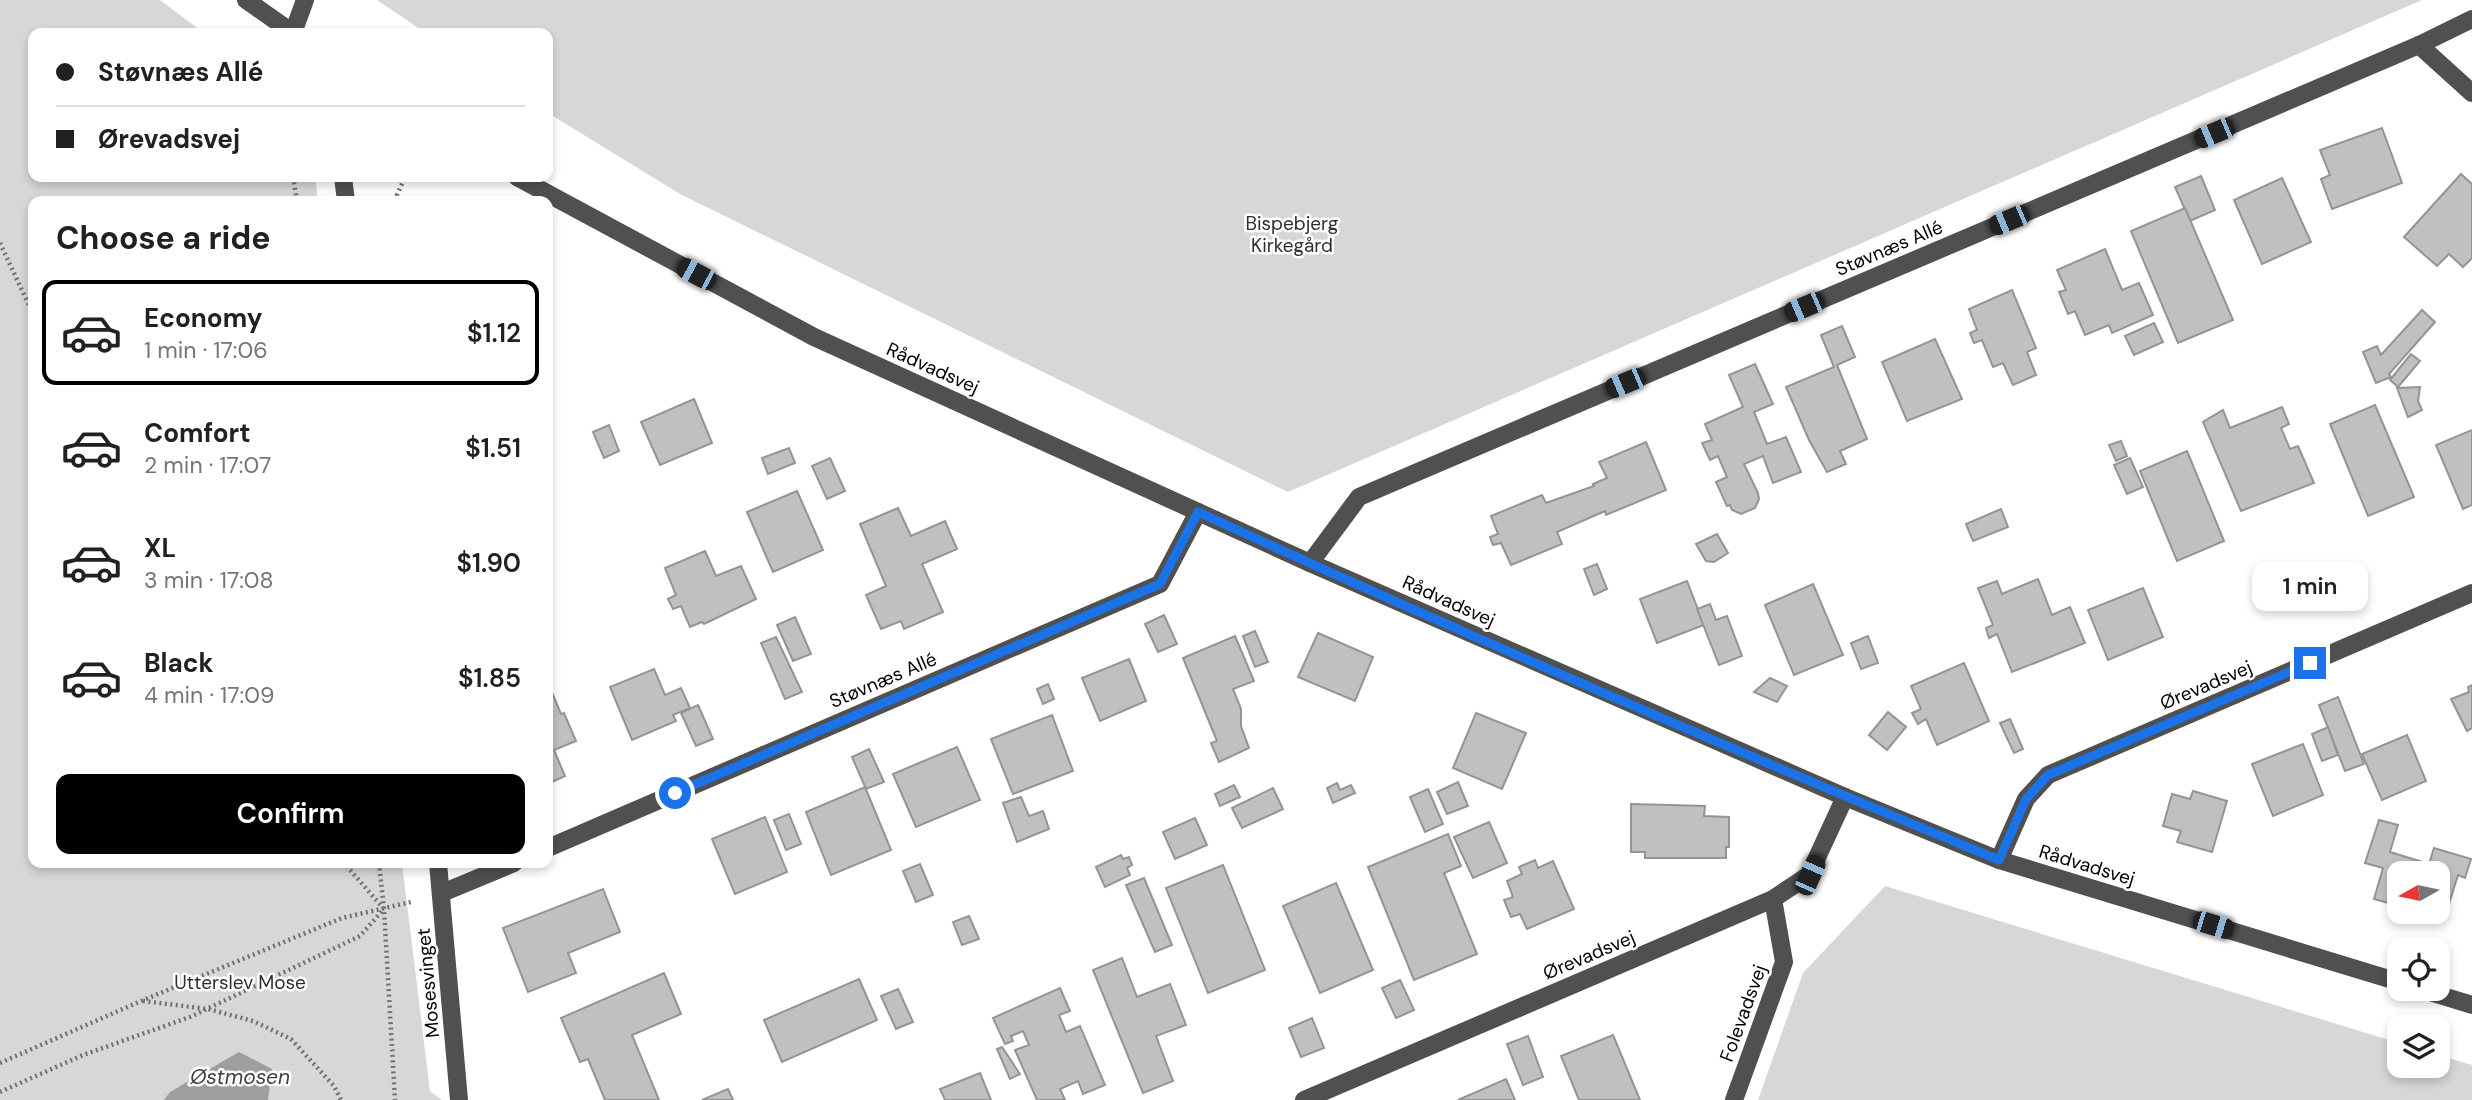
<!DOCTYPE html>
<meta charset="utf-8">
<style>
body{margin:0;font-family:"DM Sans",sans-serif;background:#f6f6f6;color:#202124;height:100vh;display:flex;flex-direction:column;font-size:26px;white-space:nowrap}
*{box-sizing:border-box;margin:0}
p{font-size:23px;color:#757577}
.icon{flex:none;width:38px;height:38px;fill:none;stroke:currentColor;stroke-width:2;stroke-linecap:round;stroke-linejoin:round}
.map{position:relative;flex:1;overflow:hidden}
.side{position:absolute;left:28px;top:196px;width:525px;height:672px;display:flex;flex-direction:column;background:#fff;border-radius:14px;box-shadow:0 4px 10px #0003}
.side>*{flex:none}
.guide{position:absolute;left:28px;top:28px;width:525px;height:154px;border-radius:14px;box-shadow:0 4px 10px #0003;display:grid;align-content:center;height:154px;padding:0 28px;background:#fff}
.needle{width:46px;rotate:261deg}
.buttons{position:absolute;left:2387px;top:861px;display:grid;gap:14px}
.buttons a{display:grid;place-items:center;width:63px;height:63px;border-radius:14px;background:#fff;box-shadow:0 4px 10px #0003;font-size:35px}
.end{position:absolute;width:32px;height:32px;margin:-16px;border:9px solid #1a73e8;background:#fff;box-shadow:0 0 0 4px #fff}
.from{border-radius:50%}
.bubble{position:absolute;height:49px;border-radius:14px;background:#fff;box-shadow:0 4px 10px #0003;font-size:23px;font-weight:600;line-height:49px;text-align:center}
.car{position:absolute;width:21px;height:42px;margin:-21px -10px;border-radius:9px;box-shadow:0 0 5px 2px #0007;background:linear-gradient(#222 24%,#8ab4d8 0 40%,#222 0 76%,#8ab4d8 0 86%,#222 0)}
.guide b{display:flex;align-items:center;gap:24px;height:66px;font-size:26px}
.guide b+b{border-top:2px solid #e0e0e0}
.guide i{width:18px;height:18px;background:#202124}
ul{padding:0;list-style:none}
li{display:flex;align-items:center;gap:21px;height:105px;margin:0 14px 10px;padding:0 14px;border:4px solid transparent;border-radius:14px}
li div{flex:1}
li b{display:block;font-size:26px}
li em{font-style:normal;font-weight:600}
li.on{border-color:#000}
li>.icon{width:63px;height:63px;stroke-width:1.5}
h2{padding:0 28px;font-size:32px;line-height:84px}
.action{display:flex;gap:14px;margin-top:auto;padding:14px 28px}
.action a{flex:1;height:80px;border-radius:14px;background:#000;color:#fff;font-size:28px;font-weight:600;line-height:80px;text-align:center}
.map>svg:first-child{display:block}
</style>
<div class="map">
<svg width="2472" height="1100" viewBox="0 0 2472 1100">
<rect width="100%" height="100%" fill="#fff"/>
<g fill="#d7d7d7">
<path d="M0 0H160L204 33H33V177H315L318 201H33V863H402L430 1091 442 1100H0Z"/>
<path d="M377 0H2422L1288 492 680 194 548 113V33H426Z"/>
<path d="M1885 886 2399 1043V1066H2438V1055L2472 1065V1100H1758L1803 973Z"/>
</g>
<path fill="#9e9e9e" d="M239 1052 272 1069 268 1100H164L170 1092Z"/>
<g fill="#c0c0c0" stroke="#949494" stroke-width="2">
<path d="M2382 128 2402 183 2332 209 2321 179 2330 175 2320 150Z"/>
<path d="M2461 174 2472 184V258L2463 267 2449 254 2437 266 2404 237Z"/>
<path d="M2201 176 2215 210 2190 221 2175 187Z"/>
<path d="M2282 178 2311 242 2262 264 2234 200Z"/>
<path d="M2185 208 2233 320 2178 343 2131 231Z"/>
<path d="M2105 249 2122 290 2139 283 2153 315 2112 333 2109 325 2085 335 2075 311 2068 314 2059 292 2066 290 2057 270Z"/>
<path d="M2012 290 2036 348 2027 352 2036 375 2013 385 2003 363 1993 367 1982 340 1974 343 1970 333 1977 330 1969 309Z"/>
<path d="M2422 310 2435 322 2389 374 2391 377 2376 383 2363 352 2377 346 2381 355Z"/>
<path d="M2154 323 2163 342 2134 355 2125 336Z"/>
<path d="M1842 326 1855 357 1837 365 1867 439 1840 451 1846 464 1827 472 1809 440 1786 387 1834 367 1821 335Z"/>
<path d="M1935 339 1962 399 1907 421 1882 362Z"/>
<path d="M2411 354 2420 361 2398 387 2390 380Z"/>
<path d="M1755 364 1773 404 1754 412 1767 444 1786 437 1801 472 1773 483 1763 456 1744 464 1758 493 1759 499 1755 508 1741 514 1732 510 1730 505 1727 506 1716 482 1727 477 1718 456 1710 460 1702 443 1712 440 1705 424 1743 407 1729 375Z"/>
<path d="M2420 387 2418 401 2422 410 2408 417 2397 388Z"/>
<path d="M694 399 712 443 660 465 641 422Z"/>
<path d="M2375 405 2414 497 2368 516 2330 424Z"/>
<path d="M2282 407 2289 424 2281 428 2290 449 2298 446 2314 483 2241 511 2203 422 2223 410 2230 428Z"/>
<path d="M609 425 619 451 604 458 593 432Z"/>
<path d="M2472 430V505L2463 509 2436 445Z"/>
<path d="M2121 441 2127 456 2116 461 2109 445Z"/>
<path d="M1646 442 1666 490 1606 515 1605 511 1557 532 1562 544 1511 565 1501 543 1493 545 1490 537 1498 534 1491 516 1542 495 1546 503 1594 486 1593 484 1607 478 1599 462Z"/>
<path d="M789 448 795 463 768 474 762 458Z"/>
<path d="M2187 451 2224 541 2177 561 2140 471Z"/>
<path d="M830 458 845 491 827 499 812 466Z"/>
<path d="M2130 458 2143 487 2127 494 2114 465Z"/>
<path d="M797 491 823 550 773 572 747 512Z"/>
<path d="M898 508 911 536 945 521 957 549 922 564 943 612 904 629 901 621 881 629 866 595 886 586 860 524Z"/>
<path d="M2001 509 2008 527 1973 541 1966 524Z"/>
<path d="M1717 534 1728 553 1714 562 1706 561 1696 544Z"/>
<path d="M705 551 716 576 741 566 756 599 704 624 702 622 690 627 681 606 673 609 668 599 676 595 665 568Z"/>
<path d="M1597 564 1607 589 1594 595 1584 569Z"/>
<path d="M2038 579 2052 615 2070 607 2085 643 2012 672 1997 634 1989 638 1986 628 1993 625 1978 588 1997 581 2002 594Z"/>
<path d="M1687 581 1704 625 1657 643 1640 599Z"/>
<path d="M1813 584 1843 655 1794 675 1765 605Z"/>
<path d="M2143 588 2163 637 2108 660 2088 610Z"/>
<path d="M1710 604 1716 620 1727 616 1742 656 1719 665 1697 609Z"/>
<path d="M1164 615 1177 644 1158 652 1145 624Z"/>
<path d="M795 617 811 654 793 661 777 625Z"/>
<path d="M1255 631 1268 662 1255 667 1243 636Z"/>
<path d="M1318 633 1373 657 1355 701 1298 677Z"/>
<path d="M1235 636 1254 681 1233 689 1241 709V726L1249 748 1219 762 1211 743 1217 741 1183 658Z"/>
<path d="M1868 636 1878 663 1861 669 1851 643Z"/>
<path d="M776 637 802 692 785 699 761 643Z"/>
<path d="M1129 659 1146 701 1100 721 1082 678Z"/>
<path d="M1964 663 1989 721 1937 745 1926 719 1918 724 1912 713 1921 709 1911 686Z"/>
<path d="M654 669 665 695 681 688 690 708 673 715 676 721 632 740 610 687Z"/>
<path d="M1770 678 1787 686 1777 702 1754 692Z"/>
<path d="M548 683 561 714 564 713 576 741 554 750 565 776 548 784Z"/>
<path d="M1048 684 1054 699 1043 704 1037 689Z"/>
<path d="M2472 685V728L2467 731 2451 699 2469 692 2468 687Z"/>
<path d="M2338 697 2364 764 2345 771 2319 705Z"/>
<path d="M698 705 713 739 696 746 681 713Z"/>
<path d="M1888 712 1906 727 1887 750 1869 735Z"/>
<path d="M1476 713 1526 733 1502 789 1453 768Z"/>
<path d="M1052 715 1073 771 1013 794 991 739Z"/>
<path d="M2010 719 2023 749 2014 753 2000 723Z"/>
<path d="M2328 727 2338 755 2322 761 2312 734Z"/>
<path d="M2407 735 2426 781 2382 800 2362 754Z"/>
<path d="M2303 744 2323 795 2273 816 2252 764Z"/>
<path d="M957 747 980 800 916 827 893 774Z"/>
<path d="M869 749 884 782 866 789 852 757Z"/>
<path d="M1458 782 1468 806 1447 814 1437 792Z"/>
<path d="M1337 783 1340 790 1351 785 1355 793 1333 803 1327 788Z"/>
<path d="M1234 785 1240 797 1220 806 1215 794Z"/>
<path d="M865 787 891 850 831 875 806 812Z"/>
<path d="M1273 788 1283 809 1242 828 1232 808Z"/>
<path d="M1428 789 1443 824 1425 832 1410 797Z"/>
<path d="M2193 791 2227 801 2212 852 2177 842 2181 831 2163 826 2172 794 2190 799Z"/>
<path d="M1021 797 1029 816 1043 811 1049 829 1017 842 1003 803Z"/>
<path d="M1631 804 1705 806 1704 816 1729 817V847H1726V858H1645V852H1631Z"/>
<path d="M789 814 801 844 786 850 774 820Z"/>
<path d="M765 817 787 872 735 894 712 839Z"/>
<path d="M1195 818 1207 845 1175 859 1163 832Z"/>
<path d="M2379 820 2398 825 2390 852 2429 864 2434 848 2471 859 2465 878 2458 875 2444 920 2418 912H2438V873H2399V906L2374 899 2383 868 2365 863Z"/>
<path d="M1489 822 1507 863 1473 878 1454 837Z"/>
<path d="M1448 834 1461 866 1444 873 1477 954 1414 980 1368 867Z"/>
<path d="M1121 855 1123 859 1129 857 1132 865 1127 868 1130 875 1105 887 1096 867Z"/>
<path d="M1535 860 1538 868 1553 861 1574 909 1527 929 1520 914 1511 917 1504 900 1513 897 1507 881 1522 874 1519 867Z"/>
<path d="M920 864 933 895 916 902 903 871Z"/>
<path d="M1223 865 1265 970 1208 993 1166 888Z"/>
<path d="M1144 878 1172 945 1155 952 1126 885Z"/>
<path d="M1336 883 1373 970 1320 993 1283 906Z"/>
<path d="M603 889 620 932 568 953 576 973 528 992 503 928Z"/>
<path d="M969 916 979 939 962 945 953 922Z"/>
<path d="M1122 958 1137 997 1170 984 1186 1025 1156 1036 1173 1081 1143 1093 1093 970Z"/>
<path d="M664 973 681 1014 632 1035 659 1100H605L588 1059 580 1062 561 1018Z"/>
<path d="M859 979 877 1020 782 1062 764 1020Z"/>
<path d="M1400 980 1414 1010 1396 1018 1382 988Z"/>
<path d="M1060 988 1070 1011 1059 1015 1066 1032 1080 1026 1105 1085 1083 1094 1078 1081 1060 1089 1065 1100H1037L1015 1050 1029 1045 1023 1031 1011 1036 1013 1041 1005 1044 993 1018Z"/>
<path d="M898 989 913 1022 896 1029 881 996Z"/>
<path d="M1312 1018 1324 1048 1301 1057 1289 1028Z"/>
<path d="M1613 1035 1640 1100H1579L1561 1056Z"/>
<path d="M1528 1036 1543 1077 1523 1085 1507 1044Z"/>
<path d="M1002 1047 1020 1074 1010 1079 997 1049Z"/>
<path d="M980 1073 991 1100H945L940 1089Z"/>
<path d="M1506 1079 1515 1100H1458Z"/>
<path d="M728 1089 733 1100H702Z"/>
</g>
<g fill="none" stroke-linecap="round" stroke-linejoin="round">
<g stroke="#727272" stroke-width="4.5" stroke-dasharray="2 3.5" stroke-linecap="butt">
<path d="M293 177 297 201"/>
<path d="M398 201 397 195 405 177"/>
<path d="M0 243 33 314"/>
<path d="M379 863 384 909 395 1100"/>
<path d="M143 1001 208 1009 253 1021 291 1039 334 1086 341 1100"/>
<path d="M0 1063 141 1001 342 918 411 902"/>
<path d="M0 1092 83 1055 190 1017 360 936 384 909 344 863"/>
</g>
<g stroke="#505050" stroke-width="18">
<path d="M246 0 293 33"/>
<path d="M293 33 305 0"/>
<path d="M2419 45 2472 93"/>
<path d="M343 177 346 201"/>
<path d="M517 177 814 337 1310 563 1845 797 1999 860 2399 982"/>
<path d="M1310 563 1359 497 2419 45 2472 19"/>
<path d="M548 848 1160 584 1198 512"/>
<path d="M1999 860 2026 799 2048 775 2472 593"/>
<path d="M438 863 459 1100"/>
<path d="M442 893 514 863"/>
<path d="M2420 989 2472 1005"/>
<path d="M1304 1100 1773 899 1809 875 1845 797"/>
<path d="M1734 1100 1784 962 1773 899"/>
</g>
</g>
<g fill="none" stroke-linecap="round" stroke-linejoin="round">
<path stroke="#1a73e8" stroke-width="9" d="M675 793 1160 584 1198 512C1463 634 1730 749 1999 860L2026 799 2048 775 2310 663"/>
</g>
<g text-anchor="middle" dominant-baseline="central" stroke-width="5" stroke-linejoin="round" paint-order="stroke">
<g font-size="19" fill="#2e2e2e" stroke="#fff">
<text x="1292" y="223">Bispebjerg<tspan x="1292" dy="22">Kirkegård</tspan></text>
<text x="240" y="982">Utterslev Mose</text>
</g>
<g font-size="19" fill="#000" stroke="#fff">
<text transform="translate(1889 248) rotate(-23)">Støvnæs Allé</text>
<text transform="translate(933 368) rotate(24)">Rådvadsvej</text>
<text transform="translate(1449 601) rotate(24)">Rådvadsvej</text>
<text transform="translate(883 680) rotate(-23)">Støvnæs Allé</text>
<text transform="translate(2206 685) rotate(-23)">Ørevadsvej</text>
<text transform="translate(2087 865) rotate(17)">Rådvadsvej</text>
<text transform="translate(1589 955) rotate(-23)">Ørevadsvej</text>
<text transform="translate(428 983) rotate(-95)">Mosesvinget</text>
<text transform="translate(1743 1013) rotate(-70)">Folevadsvej</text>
</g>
<g font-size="21" font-style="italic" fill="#3f3f3f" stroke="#fff">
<text x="240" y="1077">Østmosen</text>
</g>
</g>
</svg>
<div class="buttons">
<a><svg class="needle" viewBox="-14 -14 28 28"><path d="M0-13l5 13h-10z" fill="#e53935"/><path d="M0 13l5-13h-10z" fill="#757577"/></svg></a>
<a><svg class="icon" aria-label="locate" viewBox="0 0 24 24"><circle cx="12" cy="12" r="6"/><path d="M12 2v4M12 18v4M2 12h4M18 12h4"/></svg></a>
<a><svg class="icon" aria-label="layers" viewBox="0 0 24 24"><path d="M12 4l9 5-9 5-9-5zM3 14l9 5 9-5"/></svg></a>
</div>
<i class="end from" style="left:675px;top:793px"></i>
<i class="end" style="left:2310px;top:663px"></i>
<div class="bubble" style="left:2252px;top:562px;width:116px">1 min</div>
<i class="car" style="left:2214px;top:133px;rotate:247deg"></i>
<i class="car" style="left:2009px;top:220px;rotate:247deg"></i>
<i class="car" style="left:696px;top:274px;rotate:298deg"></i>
<i class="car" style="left:1804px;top:307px;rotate:247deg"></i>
<i class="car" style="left:1625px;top:383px;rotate:247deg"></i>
<i class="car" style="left:1810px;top:875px;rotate:24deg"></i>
<i class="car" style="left:2213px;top:925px;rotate:107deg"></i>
<div class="guide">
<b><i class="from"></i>Støvnæs Allé</b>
<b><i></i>Ørevadsvej</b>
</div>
<section class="side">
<h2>Choose a ride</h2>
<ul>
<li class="on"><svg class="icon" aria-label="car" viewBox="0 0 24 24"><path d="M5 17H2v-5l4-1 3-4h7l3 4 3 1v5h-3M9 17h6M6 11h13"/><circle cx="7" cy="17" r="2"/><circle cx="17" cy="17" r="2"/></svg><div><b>Economy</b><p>1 min · 17:06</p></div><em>$1.12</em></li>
<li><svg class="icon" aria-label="car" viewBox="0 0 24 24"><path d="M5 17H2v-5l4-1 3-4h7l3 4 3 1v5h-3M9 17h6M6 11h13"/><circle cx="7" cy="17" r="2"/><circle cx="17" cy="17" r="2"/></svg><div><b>Comfort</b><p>2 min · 17:07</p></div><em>$1.51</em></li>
<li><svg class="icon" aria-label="car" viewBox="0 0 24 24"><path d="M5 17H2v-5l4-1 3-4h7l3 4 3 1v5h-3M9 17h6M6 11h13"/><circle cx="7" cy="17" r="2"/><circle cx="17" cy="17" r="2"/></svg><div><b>XL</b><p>3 min · 17:08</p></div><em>$1.90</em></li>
<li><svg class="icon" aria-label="car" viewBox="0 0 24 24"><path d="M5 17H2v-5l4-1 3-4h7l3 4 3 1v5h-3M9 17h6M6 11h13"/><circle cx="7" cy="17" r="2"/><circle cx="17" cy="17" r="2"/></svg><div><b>Black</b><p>4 min · 17:09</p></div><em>$1.85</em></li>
</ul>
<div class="action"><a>Confirm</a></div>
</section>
</div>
